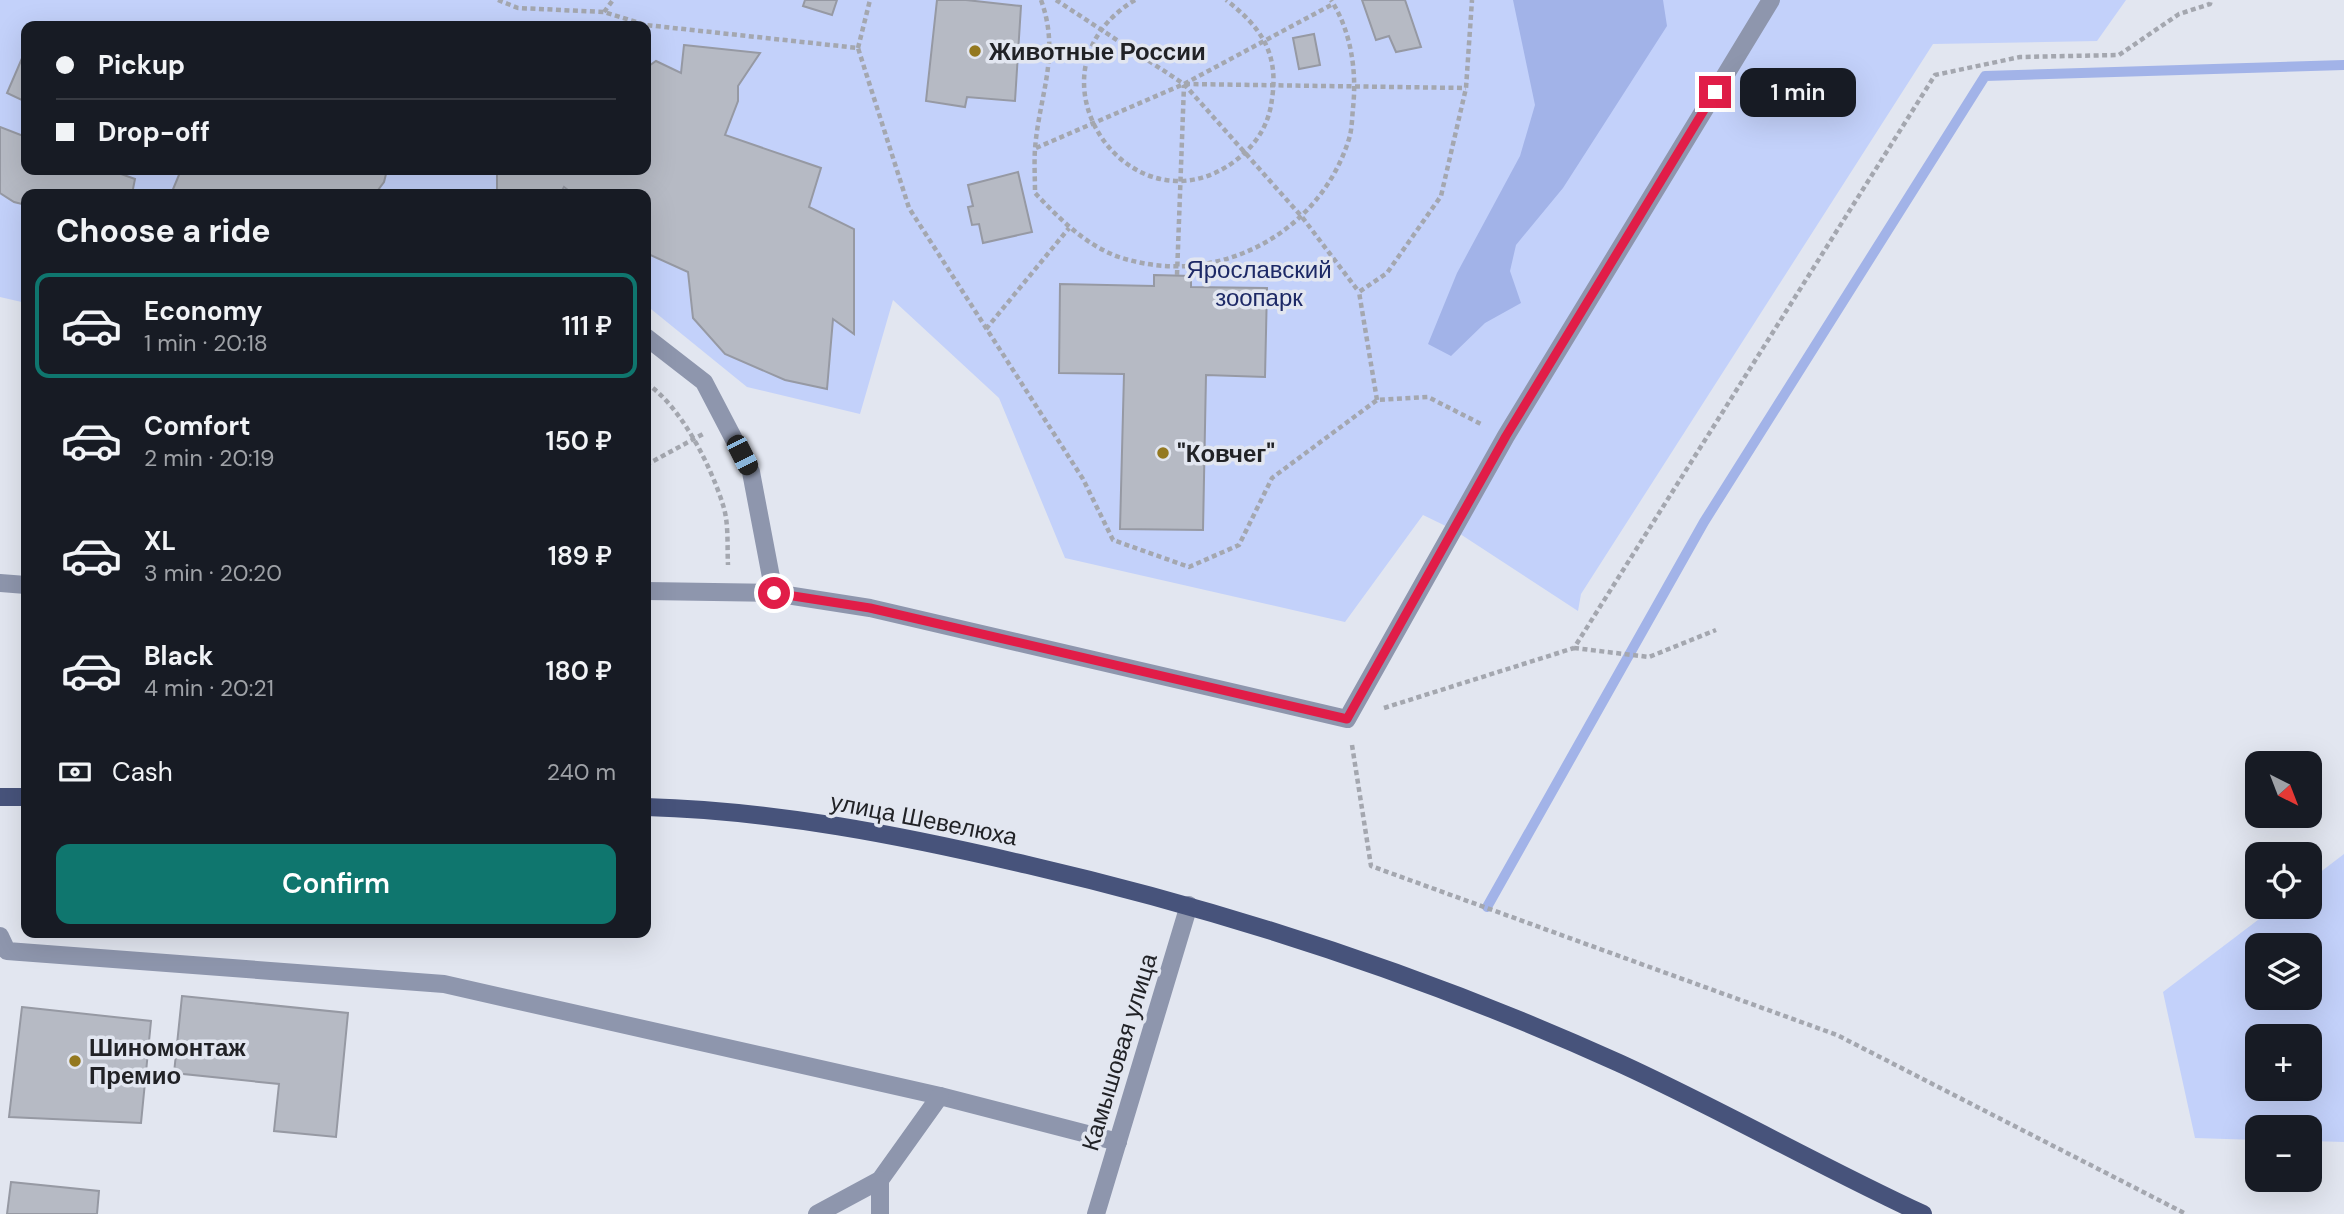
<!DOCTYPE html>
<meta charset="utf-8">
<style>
body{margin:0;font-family:"DM Sans",sans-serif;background:#20242c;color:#f1f3f6;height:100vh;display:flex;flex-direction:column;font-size:26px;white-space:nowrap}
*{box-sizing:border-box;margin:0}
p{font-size:23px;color:#9ea1a6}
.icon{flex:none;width:38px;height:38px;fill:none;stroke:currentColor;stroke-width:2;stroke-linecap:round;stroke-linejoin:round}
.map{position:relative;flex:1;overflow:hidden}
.side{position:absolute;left:21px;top:189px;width:630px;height:749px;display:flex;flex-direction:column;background:#171b24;border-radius:14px;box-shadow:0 7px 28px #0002}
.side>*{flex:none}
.banner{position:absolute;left:21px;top:21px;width:630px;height:154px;border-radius:14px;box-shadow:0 7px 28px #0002;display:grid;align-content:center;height:154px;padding:0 35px;background:#171b24}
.needle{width:46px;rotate:138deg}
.buttons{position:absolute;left:2245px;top:751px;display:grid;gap:14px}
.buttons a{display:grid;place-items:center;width:77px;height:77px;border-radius:14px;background:#171b24;box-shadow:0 7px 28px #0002;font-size:35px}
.end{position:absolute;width:32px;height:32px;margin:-16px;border:9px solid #e11d48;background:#fff;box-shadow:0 0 0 4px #fff}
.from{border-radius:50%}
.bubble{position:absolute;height:49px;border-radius:14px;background:#171b24;box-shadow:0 7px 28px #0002;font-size:23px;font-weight:600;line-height:49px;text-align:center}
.car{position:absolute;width:21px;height:42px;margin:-21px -10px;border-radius:9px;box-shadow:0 0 5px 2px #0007;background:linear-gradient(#222 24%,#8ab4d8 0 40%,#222 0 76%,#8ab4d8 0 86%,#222 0)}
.banner b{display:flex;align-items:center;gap:24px;height:66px;font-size:26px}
.banner b+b{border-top:2px solid #363941}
.banner i{width:18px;height:18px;background:#f1f3f6}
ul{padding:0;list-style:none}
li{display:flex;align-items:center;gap:21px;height:105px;margin:0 14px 10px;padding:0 21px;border:4px solid transparent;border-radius:14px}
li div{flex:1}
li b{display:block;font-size:26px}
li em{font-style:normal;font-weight:600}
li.current{border-color:#0f766e}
li>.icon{width:63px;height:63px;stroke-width:1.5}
h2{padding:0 35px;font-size:32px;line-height:84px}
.pay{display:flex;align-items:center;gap:18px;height:77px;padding:0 35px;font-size:26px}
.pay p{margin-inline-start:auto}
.primary-button{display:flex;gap:14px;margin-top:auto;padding:14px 35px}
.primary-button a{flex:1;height:80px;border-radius:14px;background:#0f766e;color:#fff;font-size:28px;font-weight:600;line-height:80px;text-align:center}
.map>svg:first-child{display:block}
</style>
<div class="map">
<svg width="2344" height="1214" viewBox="0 0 2344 1214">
<rect width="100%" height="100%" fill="#e2e6f0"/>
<g fill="#c3d1fa" fill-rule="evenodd">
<path d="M0 0H2126L2097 41 1933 44 1581 594 1578 611 1454 530 1423 515 1345 622 1065 558 999 398 893 300 860 414 747 387 646 305V194H26V303L0 297ZM26 26H646V170H26Z"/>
<path d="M2344 854V1142L2310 1141V1127H2258L2257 1140 2195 1138 2163 992 2275 907 2310 906V880ZM2258 945H2310V998H2258ZM2258 1036H2310V1088H2258Z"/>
</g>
<path fill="#a2b3e8" d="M1513 0H1663L1667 26 1563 188 1516 245 1510 271 1521 303 1485 323 1451 356 1428 344 1457 273 1520 156 1535 105Z"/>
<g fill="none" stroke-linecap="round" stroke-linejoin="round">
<path stroke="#a2b3e8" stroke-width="10" d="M1487 907 1704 522 1985 76 2344 65"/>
</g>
<g fill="#b6bac4" stroke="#9699a3" stroke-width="2">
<path d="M805 0H837L832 15 803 6Z"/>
<path d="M937 0H966L1021 6 1015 101 967 97 965 107 926 101Z"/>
<path d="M1362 0H1405L1421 47 1396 52 1389 36 1376 40Z"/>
<path d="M1314 34 1320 65 1299 69 1293 38Z"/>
<path d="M684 45 760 53 738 86V101L725 135 821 168 809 207 854 229V334L833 319 827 389 785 380 725 354 693 318 688 272 646 253V194H573L564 187 560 194H497V170H646V68L656 61 681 73Z"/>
<path d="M26 49V102L7 93Z"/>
<path d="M0 127 26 137V170H110L135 179 132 194H26V205L14 202 0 193Z"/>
<path d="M181 170H387L384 182 375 194H171Z"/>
<path d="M1018 172 1032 232 983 243 979 224 972 225 968 207 973 206 968 185Z"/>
<path d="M1154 275 1191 276V287L1267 288 1265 377 1206 375 1203 530 1120 529 1124 374 1059 373 1060 284 1154 286Z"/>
<path d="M182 996 348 1013 336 1137 274 1131 279 1084 174 1073Z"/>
<path d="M22 1007 151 1021 141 1123 9 1117Z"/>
<path d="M11 1182 99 1191 97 1214H7Z"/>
</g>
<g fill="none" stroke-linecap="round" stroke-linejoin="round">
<g stroke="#a4a7af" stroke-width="4.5" stroke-dasharray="5 3.5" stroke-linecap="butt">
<path d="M498 0 518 8 604 12 646 25 858 48 909 208 1083 479 1113 540 1189 567 1239 545 1272 478 1377 400 1428 397 1481 424"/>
<path d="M1041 0C1061 55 1039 95 1035 149 1034 163 1035 178 1035 193 1059 218 1085 245 1119 257 1215 289 1319 235 1349 139 1352 130 1352 118 1353 108 1357 71 1351 31 1331 0"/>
<path d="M1056 0 1184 84 1302 217 1359 292"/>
<path d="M1135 0C1015 73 1131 238 1235 161 1256 145 1269 125 1272 99 1279 53 1261 27 1226 0"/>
<path d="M604 12 613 0"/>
<path d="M858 48 870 0"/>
<path d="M1185 84 1466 88"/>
<path d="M1036 148 1184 84 1333 4"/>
<path d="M1177 275 1184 85"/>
<path d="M986 329 1069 228"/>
<path d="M646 383C681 406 711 466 723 505 729 523 727 546 728 565"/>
<path d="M1377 400 1359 292 1387 273 1441 196 1466 88 1472 0"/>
<path d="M646 465 703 434"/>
<path d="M1574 648 1649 657 1716 630"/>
<path d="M1384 708 1574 648 1935 75 2020 57 2119 55 2179 14 2210 4 2211 0"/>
<path d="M1352 745 1371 866 1837 1035 2186 1214"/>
</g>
<g stroke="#8e96ad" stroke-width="18">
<path d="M646 337 704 382 751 472 774 593"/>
<path d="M0 583 26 585"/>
<path d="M646 591 774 593 870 608 1347 719 1506 436 1771 0"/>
<path d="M0 936 7 951 444 984 940 1096 1118 1142"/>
<path d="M817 1214 880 1180 940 1096"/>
<path d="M880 1214V1180"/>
<path d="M1096 1214 1189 905"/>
</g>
<g stroke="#47537b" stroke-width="18">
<path d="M0 797H26"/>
<path d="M646 807C778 811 900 835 1028 865 1231 912 1429 977 1619 1063 1722 1110 1821 1167 1923 1214"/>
</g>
</g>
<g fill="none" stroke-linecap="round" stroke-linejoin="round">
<path stroke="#e11d48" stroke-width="9" d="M774 593 870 608 1347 719 1506 436 1715 92"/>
</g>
<g fill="#947920" stroke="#e2e6f0" stroke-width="2.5">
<circle cx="975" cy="51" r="7"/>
<circle cx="1163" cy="453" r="7"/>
<circle cx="75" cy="1061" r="7"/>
</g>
<g text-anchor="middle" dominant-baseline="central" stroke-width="7" stroke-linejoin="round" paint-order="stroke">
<g font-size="24" font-weight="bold" fill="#212226" stroke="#e2e6f0" text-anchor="start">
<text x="989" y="51">Животные России</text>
<text x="1177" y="453">"Ковчег"</text>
<text x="89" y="1047">Шиномонтаж<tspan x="89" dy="28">Премио</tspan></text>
</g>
<g font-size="24" fill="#1d2966" stroke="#e2e6f0">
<text x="1259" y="269">Ярославский<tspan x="1259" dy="28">зоопарк</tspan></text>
</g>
<g font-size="24" fill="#212226" stroke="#e2e6f0">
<text transform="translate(924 819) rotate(11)">улица Шевелюха</text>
<text transform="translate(1119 1052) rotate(-73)">Камышовая улица</text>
</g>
</g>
</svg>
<div class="buttons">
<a><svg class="needle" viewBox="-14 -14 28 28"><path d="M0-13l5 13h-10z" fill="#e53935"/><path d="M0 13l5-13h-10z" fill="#9ea1a6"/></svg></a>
<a><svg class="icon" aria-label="locate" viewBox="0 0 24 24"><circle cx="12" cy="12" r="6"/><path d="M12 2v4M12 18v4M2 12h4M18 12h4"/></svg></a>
<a><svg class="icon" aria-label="layers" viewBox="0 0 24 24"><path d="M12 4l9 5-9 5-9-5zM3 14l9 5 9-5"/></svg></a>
<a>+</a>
<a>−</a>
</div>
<i class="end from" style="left:774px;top:593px"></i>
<i class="end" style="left:1715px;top:92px"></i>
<div class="bubble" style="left:1740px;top:68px;width:116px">1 min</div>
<i class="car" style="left:742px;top:455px;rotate:153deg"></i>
<div class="banner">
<b><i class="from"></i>Pickup</b>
<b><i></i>Drop-off</b>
</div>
<section class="side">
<h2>Choose a ride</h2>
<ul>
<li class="current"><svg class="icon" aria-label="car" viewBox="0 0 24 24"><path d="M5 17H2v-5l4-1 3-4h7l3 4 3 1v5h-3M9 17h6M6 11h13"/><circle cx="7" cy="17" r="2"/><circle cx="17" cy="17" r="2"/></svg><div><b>Economy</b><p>1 min · 20:18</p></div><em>111 ₽</em></li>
<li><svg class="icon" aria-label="car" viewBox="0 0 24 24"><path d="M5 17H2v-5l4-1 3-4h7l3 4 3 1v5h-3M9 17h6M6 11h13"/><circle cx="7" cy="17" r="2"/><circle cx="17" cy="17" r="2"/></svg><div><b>Comfort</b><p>2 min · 20:19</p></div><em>150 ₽</em></li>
<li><svg class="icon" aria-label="car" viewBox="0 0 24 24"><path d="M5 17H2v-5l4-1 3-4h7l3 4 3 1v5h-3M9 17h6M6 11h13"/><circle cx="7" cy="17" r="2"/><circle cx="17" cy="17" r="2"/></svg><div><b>XL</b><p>3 min · 20:20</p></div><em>189 ₽</em></li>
<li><svg class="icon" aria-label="car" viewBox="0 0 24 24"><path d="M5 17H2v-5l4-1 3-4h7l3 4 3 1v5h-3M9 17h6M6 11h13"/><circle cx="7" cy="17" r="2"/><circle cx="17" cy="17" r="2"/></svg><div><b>Black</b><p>4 min · 20:21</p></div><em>180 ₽</em></li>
</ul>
<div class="pay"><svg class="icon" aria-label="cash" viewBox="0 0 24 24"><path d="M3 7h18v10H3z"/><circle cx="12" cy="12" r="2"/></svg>Cash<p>240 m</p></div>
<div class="primary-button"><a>Confirm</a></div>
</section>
</div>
